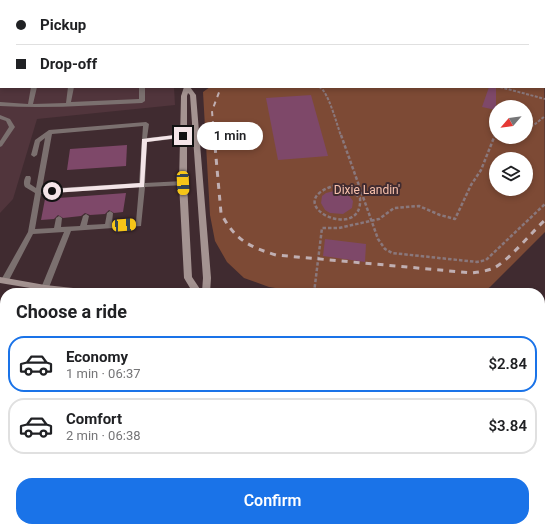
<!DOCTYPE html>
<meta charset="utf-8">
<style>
body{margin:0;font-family:Roboto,sans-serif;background:#f2f2f2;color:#202124;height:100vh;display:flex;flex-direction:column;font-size:15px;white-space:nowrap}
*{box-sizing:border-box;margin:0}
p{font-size:13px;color:#757577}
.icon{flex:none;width:22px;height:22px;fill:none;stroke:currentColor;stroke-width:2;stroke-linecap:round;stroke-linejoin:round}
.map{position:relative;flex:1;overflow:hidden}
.details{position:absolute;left:0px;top:288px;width:545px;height:244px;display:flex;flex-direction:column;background:#fff;border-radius:16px 16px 0 0;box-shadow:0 2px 6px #0003}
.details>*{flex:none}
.top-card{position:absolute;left:0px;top:0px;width:545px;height:88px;box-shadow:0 2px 6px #0003;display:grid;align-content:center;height:88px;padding:0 16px;background:#fff}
.needle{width:26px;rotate:242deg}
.fabs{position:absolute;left:489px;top:100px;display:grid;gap:8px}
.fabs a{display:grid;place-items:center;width:44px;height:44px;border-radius:50%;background:#fff;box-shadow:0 2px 6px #0003;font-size:20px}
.end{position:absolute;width:18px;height:18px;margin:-9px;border:5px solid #f4e5e8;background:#111;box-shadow:0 0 0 2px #111}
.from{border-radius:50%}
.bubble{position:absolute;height:28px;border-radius:14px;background:#fff;box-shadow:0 2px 6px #0003;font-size:13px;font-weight:600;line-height:28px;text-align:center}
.car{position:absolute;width:12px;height:24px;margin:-12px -6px;border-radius:5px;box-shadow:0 0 3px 1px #0007;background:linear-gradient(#f5c518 24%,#345 0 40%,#f5c518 0 76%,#345 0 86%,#f5c518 0)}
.top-card b{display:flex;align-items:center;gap:14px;height:38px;font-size:15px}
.top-card b+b{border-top:1px solid #e0e0e0}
.top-card i{width:10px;height:10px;background:#202124}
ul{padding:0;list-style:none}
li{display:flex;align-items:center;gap:12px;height:56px;margin:0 8px 6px;padding:0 8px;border:2px solid #e0e0e0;border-radius:16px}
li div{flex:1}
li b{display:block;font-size:15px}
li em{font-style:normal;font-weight:600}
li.selected{border-color:#1a73e8}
li>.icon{width:36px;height:36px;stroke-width:1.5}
h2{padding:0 16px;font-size:18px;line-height:48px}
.primary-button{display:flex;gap:8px;margin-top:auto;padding:8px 16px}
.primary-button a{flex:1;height:46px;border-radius:16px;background:#1a73e8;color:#fff;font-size:16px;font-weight:600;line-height:46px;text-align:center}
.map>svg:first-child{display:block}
</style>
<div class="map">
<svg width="545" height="532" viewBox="0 0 545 532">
<rect width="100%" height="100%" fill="#402b30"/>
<g fill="#51353c">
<path d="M0 0H170L1 1V87H174L175 105 37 119 13 199 0 213Z"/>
<path d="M0 328 5 329V527H129L126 532H0Z"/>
</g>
<g fill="#7d4a35" fill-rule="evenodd">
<path d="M284 0H493L283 1Z"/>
<path d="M544 13 545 232 490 287 481 293H307L269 287 244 278 227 262 215 241 210 215 203 92 210 87H544ZM496 107H526V137H496ZM496 159H526V189H496Z"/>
</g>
<g fill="#7e4869">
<path d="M489 87H496V110L482 107Z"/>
<path d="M311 95 328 156 278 160 266 98Z"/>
<path d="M127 145 126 166 67 170 70 149Z"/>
<path d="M338 190 347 193 353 201 352 208 343 214 330 213 325 210 321 203 322 196 326 193Z"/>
<path d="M126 193 123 212 114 213 109 210 105 214 90 215 85 213 81 216 63 218 58 215 54 219 41 220 45 199Z"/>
<path d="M325 239 366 244 365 262 323 256Z"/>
</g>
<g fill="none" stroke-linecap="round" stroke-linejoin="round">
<g stroke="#8a787c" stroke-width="2" stroke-dasharray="3 1.5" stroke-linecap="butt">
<path d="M282 87H284"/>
<path d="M319 87C328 90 337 125 341 136"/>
<path d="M500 87 545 99"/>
<path d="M526 127 534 125 545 116"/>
<path d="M495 136 496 132"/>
</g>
<g stroke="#8a787c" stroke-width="2.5" stroke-dasharray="3.5 2" stroke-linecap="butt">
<path d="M341 135 378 239 385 249 392 253 477 262 486 260 545 204"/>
<path d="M336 185 350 189 360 198C364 245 275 203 336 185Z"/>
<path d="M314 293 322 228H339L379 219 394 208 419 206 440 215 455 219 471 185 481 170 495 135"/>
</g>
<g fill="#7b706f" fill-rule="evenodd">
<path d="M47 0H52L47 1Z"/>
<path d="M272 0H277L272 1Z"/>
<rect x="0" y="8" width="1" height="2"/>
<path d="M31 87H37L33 104 66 103 68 87H74L71 102 139 99V87H145V101L142 103C94 105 48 109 0 106V102L28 104Z"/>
<path d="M0 115 10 119 15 127 2 146 0 147V141L9 127 6 121 0 119Z"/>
<path d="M146 122 149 124 147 138 183 134 186 136 183 138 147 142 145 183 183 181H185L186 183 185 185 145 187 141 226 71 231 48 290H42L41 288 64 232 33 234 8 282H2L1 280 28 232 35 193 25 187C23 184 24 179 26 176H30L31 178 30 184 36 188 45 138 40 142 37 155 34 157 31 155 35 140 49 130ZM143 126 139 183 42 189 52 134ZM139 187 136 222 112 223 113 213 110 211 107 213 105 224 87 225 89 216 86 214 83 216 80 226 61 227 62 218 59 216 56 218 54 228 35 229 41 194Z"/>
<path d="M5 416C5 422 7 428 0 431 0 425 0 419 5 416Z"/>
<path d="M5 472C5 479 7 486 0 489 0 482 0 475 5 472Z"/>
<path d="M0 495 5 498V508L0 505Z"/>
<path d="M73 527H83L80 532H70Z"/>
<path d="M113 527H123L121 532H111Z"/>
<path d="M202 527H212L209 532H199Z"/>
<path d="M297 527H332L336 529 338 532H304L299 530Z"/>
</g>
<path fill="#7b706f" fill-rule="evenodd" d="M161 527H172L170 532H159Z"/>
<g fill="#a49391" fill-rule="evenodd">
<rect x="180" y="0" width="6" height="1"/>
<path d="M184 87H190L196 95 211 278 210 293H193L184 278 179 183 181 96ZM188 93 190 95 203 278 202 292 192 277 187 183V96Z"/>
<path d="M0 277 45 285 92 290 95 291 96 293H60L0 283Z"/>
<path d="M0 315 5 316V324L0 323Z"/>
<path d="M540 361 545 362V370L540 369Z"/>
<path d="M540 405 545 406V416L540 415Z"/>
</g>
<g fill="#e1c5c3" fill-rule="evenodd">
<path d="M545 329V341L540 343V331Z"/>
<path d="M540 443 545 445V465L540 462Z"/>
<path d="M540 475 545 477V500L540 498Z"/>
</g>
<path stroke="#c0afb2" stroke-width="2" stroke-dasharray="5 5" stroke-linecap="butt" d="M214 136 212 111 221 87"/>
<path stroke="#c0afb2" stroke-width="3" stroke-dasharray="6 6" stroke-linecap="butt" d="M214 135 221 213C234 239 249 247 276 255L472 273C479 272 487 271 494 268 508 261 532 232 545 220"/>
</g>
<path fill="#f4e5e8" d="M183 134 185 135V137L147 142 144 187 52 193 49 191 52 189 140 183 142 139Z"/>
<g text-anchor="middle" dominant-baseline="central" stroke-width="4" stroke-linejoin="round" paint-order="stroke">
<g font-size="12" fill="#f8c2ad" stroke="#402b30">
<text x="367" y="190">Dixie Landin'</text>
</g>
</g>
</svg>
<div class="fabs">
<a><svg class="needle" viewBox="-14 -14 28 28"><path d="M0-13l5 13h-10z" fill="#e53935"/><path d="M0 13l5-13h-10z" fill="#757577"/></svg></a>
<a><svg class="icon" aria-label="layers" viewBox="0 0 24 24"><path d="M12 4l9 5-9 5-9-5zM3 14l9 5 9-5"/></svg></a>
</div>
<i class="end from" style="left:52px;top:191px"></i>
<i class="end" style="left:183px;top:136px"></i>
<div class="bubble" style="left:197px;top:122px;width:66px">1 min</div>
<i class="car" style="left:183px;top:183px;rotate:177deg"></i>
<i class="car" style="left:124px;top:225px;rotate:86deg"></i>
<div class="top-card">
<b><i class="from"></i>Pickup</b>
<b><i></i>Drop-off</b>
</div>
<section class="details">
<h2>Choose a ride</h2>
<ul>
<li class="selected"><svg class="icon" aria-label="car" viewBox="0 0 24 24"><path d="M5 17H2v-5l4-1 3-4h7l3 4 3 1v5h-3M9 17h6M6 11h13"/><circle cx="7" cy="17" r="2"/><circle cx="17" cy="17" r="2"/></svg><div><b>Economy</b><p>1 min · 06:37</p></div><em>$2.84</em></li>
<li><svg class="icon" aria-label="car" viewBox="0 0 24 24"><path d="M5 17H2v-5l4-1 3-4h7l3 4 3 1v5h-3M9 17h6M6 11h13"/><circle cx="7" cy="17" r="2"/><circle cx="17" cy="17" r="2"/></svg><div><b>Comfort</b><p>2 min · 06:38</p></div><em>$3.84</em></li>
</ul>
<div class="primary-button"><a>Confirm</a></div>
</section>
</div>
